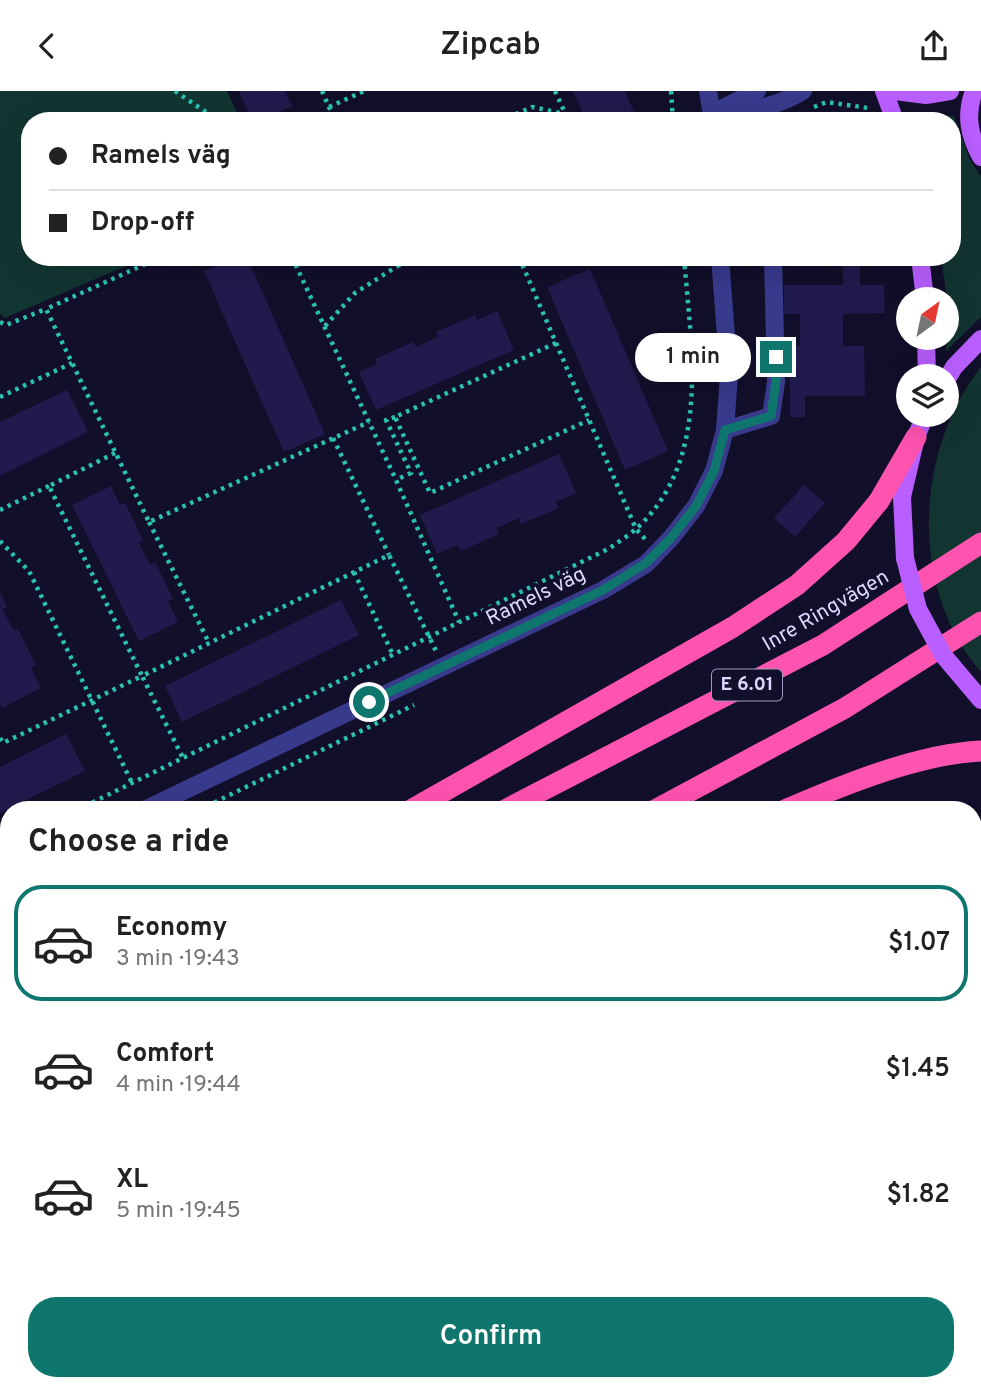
<!DOCTYPE html>
<meta charset="utf-8">
<style>
body{margin:0;font-family:Overpass,sans-serif;background:#f2f2f2;color:#222;height:100vh;display:flex;flex-direction:column;font-size:26px;white-space:nowrap}
*{box-sizing:border-box;margin:0}
p{font-size:23px;color:#767676}
.icon{flex:none;width:38px;height:38px;fill:none;stroke:currentColor;stroke-width:2;stroke-linecap:round;stroke-linejoin:round}
.map{position:relative;flex:1;overflow:hidden}
.side{position:absolute;left:0px;top:710px;width:982px;height:590px;display:flex;flex-direction:column;background:#fff;border-radius:28px 28px 0 0;box-shadow:0 7px 28px #0002}
.side>*{flex:none}
.guide{position:absolute;left:21px;top:21px;width:940px;height:154px;border-radius:28px;box-shadow:0 7px 28px #0002;display:grid;align-content:center;height:154px;padding:0 28px;background:#fff}
.needle{width:46px;rotate:33deg}
.controls{position:absolute;left:896px;top:196px;display:grid;gap:14px}
.controls a{display:grid;place-items:center;width:63px;height:63px;border-radius:50%;background:#fff;box-shadow:0 7px 28px #0002;font-size:35px}
.end{position:absolute;width:32px;height:32px;margin:-16px;border:9px solid #0f766e;background:#fff;box-shadow:0 0 0 4px #fff}
.from{border-radius:50%}
.bubble{position:absolute;height:49px;border-radius:24px;background:#fff;box-shadow:0 7px 28px #0002;font-size:23px;font-weight:600;line-height:49px;text-align:center}
.guide b{display:flex;align-items:center;gap:24px;height:66px;font-size:26px}
.guide b+b{border-top:2px solid #e0e0e0}
.guide i{width:18px;height:18px;background:#222}
ul{padding:0;list-style:none}
li{display:flex;align-items:center;gap:21px;height:116px;margin:0 14px 10px;padding:0 14px;border:4px solid transparent;border-radius:28px}
li div{flex:1}
li b{display:block;font-size:26px}
li em{font-style:normal;font-weight:600}
li.on{border-color:#0f766e}
li>.icon{width:63px;height:63px;stroke-width:1.5}
h2{padding:0 28px;font-size:32px;line-height:84px}
.cta{display:flex;gap:14px;margin-top:auto;padding:14px 28px}
.cta a{flex:1;height:80px;border-radius:28px;background:#0f766e;color:#fff;font-size:28px;font-weight:600;line-height:80px;text-align:center}
header{display:flex;justify-content:space-between;align-items:center;height:91px;padding:0 28px;background:#fff;font-size:32px;font-weight:600}
.map>svg:first-child{display:block}
</style>
<header><svg class="icon" aria-label="back" viewBox="0 0 24 24"><path d="M15 5l-7 7 7 7"/></svg>Zipcab<svg class="icon" aria-label="share" viewBox="0 0 24 24"><path d="M12 15V3M7 8l5-5 5 5M5 13v7h14v-7"/></svg></header>
<div class="map">
<svg width="981" height="1299" viewBox="0 0 981 1299">
<rect width="100%" height="100%" fill="#120f2a"/>
<g fill="#123531">
<path d="M0 0H227L241 30H30V166H147L5 227 0 223Z"/>
<path d="M954 25 969 67 981 86V226L946 260 947 208 941 166H952V30H910L909 27Z"/>
<path d="M981 276V581C909 499 914 361 981 276Z"/>
<path d="M9 1085V1292H973V1196L981 1212V1299H0V1089Z"/>
</g>
<g fill="#211a4c">
<path d="M239 0H285L292 15 258 30H252Z"/>
<path d="M573 0H625L638 30H586Z"/>
<path d="M235 166H247L325 343 284 361 204 180Z"/>
<path d="M836 166H868V171H860V194H884L885 222 843 223V255H864L865 305H805V326H790V256L800 255V223H784V194H843V171H836Z"/>
<path d="M590 178 668 360 625 379 547 196Z"/>
<path d="M497 220 514 259 376 319 359 281 377 273 375 268 413 251 416 256 438 246 436 241 475 224 477 229Z"/>
<path d="M67 299 88 341 0 385V331Z"/>
<path d="M559 363 576 402 556 411 559 417 521 433 519 427 497 437 499 443 461 460 458 454 437 463 420 424Z"/>
<path d="M804 394 825 412 795 446 774 427Z"/>
<path d="M111 395 120 414 125 412 143 449 139 452 150 474 155 471 173 508 168 510 178 531 139 550 72 414Z"/>
<path d="M0 501 7 516 2 518 14 540 18 538 36 574 31 577 41 597 2 617 0 612Z"/>
<path d="M341 509 359 544 182 631 165 595Z"/>
<path d="M66 643 85 680 0 722V676Z"/>
</g>
<g fill="none" stroke-linecap="round" stroke-linejoin="round">
<g stroke="#29c2af" stroke-width="4.5" stroke-dasharray="3.5 5" stroke-linecap="butt">
<path d="M175 0 219 30"/>
<path d="M322 0 335 30"/>
<path d="M555 0 565 22"/>
<path d="M671 0 673 30"/>
<path d="M329 16 364 0"/>
<path d="M814 16 827 11 868 17"/>
<path d="M500 30 532 16 565 23 569 30"/>
<path d="M161 166 46 218 149 431 369 331"/>
<path d="M292 166 396 389"/>
<path d="M396 166 399 174 418 166"/>
<path d="M519 166 636 438 646 449"/>
<path d="M0 231 6 234 46 218"/>
<path d="M325 235 355 202 399 174"/>
<path d="M556 252 395 326 430 402 589 329"/>
<path d="M0 306 72 272"/>
<path d="M395 326 386 329 411 382 396 389 459 531"/>
<path d="M333 347 389 464"/>
<path d="M115 362 49 395 142 585 389 464 436 560"/>
<path d="M0 419 49 395"/>
<path d="M149 431 209 552"/>
<path d="M0 450 29 480 132 692"/>
<path d="M354 481 393 564"/>
<path d="M0 647 3 652 142 585 183 667"/>
<path d="M77 719 610 457C618 451 628 445 636 438 712 369 691 257 684 166"/>
<path d="M199 719 414 614"/>
<path d="M0 757 9 753"/>
<path d="M0 817 9 813"/>
<path d="M0 1242 9 1255"/>
<path d="M973 1250 981 1267"/>
<path d="M0 1271 9 1267"/>
<path d="M70 1292 76 1299"/>
<path d="M110 1292 116 1299"/>
<path d="M147 1292 153 1299"/>
<path d="M238 1292 243 1299"/>
<path d="M462 1292 465 1299"/>
<path d="M587 1292 591 1299"/>
<path d="M640 1292 644 1299"/>
<path d="M13 1299 25 1292"/>
<path d="M162 1299 174 1292"/>
<path d="M392 1299 393 1292"/>
</g>
<g stroke="#383a8c" stroke-width="18">
<path d="M708 0 713 30"/>
<path d="M723 17 757 0"/>
<path d="M712 22C748 19 771 19 803 0"/>
<path d="M725 339 771 325 776 291 773 166"/>
<path d="M144 719 603 499 646 473 671 447 696 415 714 380 725 339 729 284 720 166"/>
<path d="M0 789 9 785"/>
</g>
<g stroke="#b95fff" stroke-width="18">
<path d="M884 0 895 30"/>
<path d="M895 0 926 4 950 0"/>
<path d="M974 0C965 24 969 44 981 66"/>
<path d="M920 166 925 208"/>
<path d="M926 247 927 285"/>
<path d="M947 288 954 276 981 248"/>
<path d="M905 467 902 406 916 346 925 324"/>
<path d="M943 564 981 609"/>
</g>
<g stroke="#ff53b0" stroke-width="21">
<path d="M411 719 733 536 797 494 846 450 879 410 916 346"/>
<path d="M505 719 823 554 981 452"/>
<path d="M655 719 845 617 981 531"/>
<path d="M785 719C843 694 918 663 981 660"/>
<path d="M0 964 9 960"/>
<path d="M0 1041 9 1037"/>
</g>
<path stroke="#b95fff" stroke-width="18" d="M905 467 918 518 943 564"/>
</g>
<g fill="none" stroke-linecap="round" stroke-linejoin="round">
<path stroke="#0f766e" stroke-width="9" d="M369 611 603 499 646 472 671 447 696 415 714 380 725 339 771 325 776 291V266"/>
</g>
<g text-anchor="middle" dominant-baseline="central" stroke-width="7" stroke-linejoin="round" paint-order="stroke">
<rect fill="#120f2a" stroke="#9e9cbf" stroke-width="2" x="712" y="578.5" width="70" height="31" rx="5"/>
<g font-size="19" font-weight="bold" fill="#dad8ff">
<text x="747" y="594">E 6.01</text>
</g>
<g font-size="21" fill="#dad8ff" stroke="#120f2a">
<text transform="translate(536 506) rotate(-26)">Ramels väg</text>
<text transform="translate(826 520) rotate(-30)">Inre Ringvägen</text>
</g>
</g>
</svg>
<div class="controls">
<a><svg class="needle" viewBox="-14 -14 28 28"><path d="M0-13l5 13h-10z" fill="#e53935"/><path d="M0 13l5-13h-10z" fill="#767676"/></svg></a>
<a><svg class="icon" aria-label="layers" viewBox="0 0 24 24"><path d="M12 4l9 5-9 5-9-5zM3 14l9 5 9-5"/></svg></a>
</div>
<i class="end from" style="left:369px;top:611px"></i>
<i class="end" style="left:776px;top:266px"></i>
<div class="bubble" style="left:635px;top:242px;width:116px">1 min</div>
<div class="guide">
<b><i class="from"></i>Ramels väg</b>
<b><i></i>Drop-off</b>
</div>
<section class="side">
<h2>Choose a ride</h2>
<ul>
<li class="on"><svg class="icon" aria-label="car" viewBox="0 0 24 24"><path d="M5 17H2v-5l4-1 3-4h7l3 4 3 1v5h-3M9 17h6M6 11h13"/><circle cx="7" cy="17" r="2"/><circle cx="17" cy="17" r="2"/></svg><div><b>Economy</b><p>3 min · 19:43</p></div><em>$1.07</em></li>
<li><svg class="icon" aria-label="car" viewBox="0 0 24 24"><path d="M5 17H2v-5l4-1 3-4h7l3 4 3 1v5h-3M9 17h6M6 11h13"/><circle cx="7" cy="17" r="2"/><circle cx="17" cy="17" r="2"/></svg><div><b>Comfort</b><p>4 min · 19:44</p></div><em>$1.45</em></li>
<li><svg class="icon" aria-label="car" viewBox="0 0 24 24"><path d="M5 17H2v-5l4-1 3-4h7l3 4 3 1v5h-3M9 17h6M6 11h13"/><circle cx="7" cy="17" r="2"/><circle cx="17" cy="17" r="2"/></svg><div><b>XL</b><p>5 min · 19:45</p></div><em>$1.82</em></li>
</ul>
<div class="cta"><a>Confirm</a></div>
</section>
</div>
